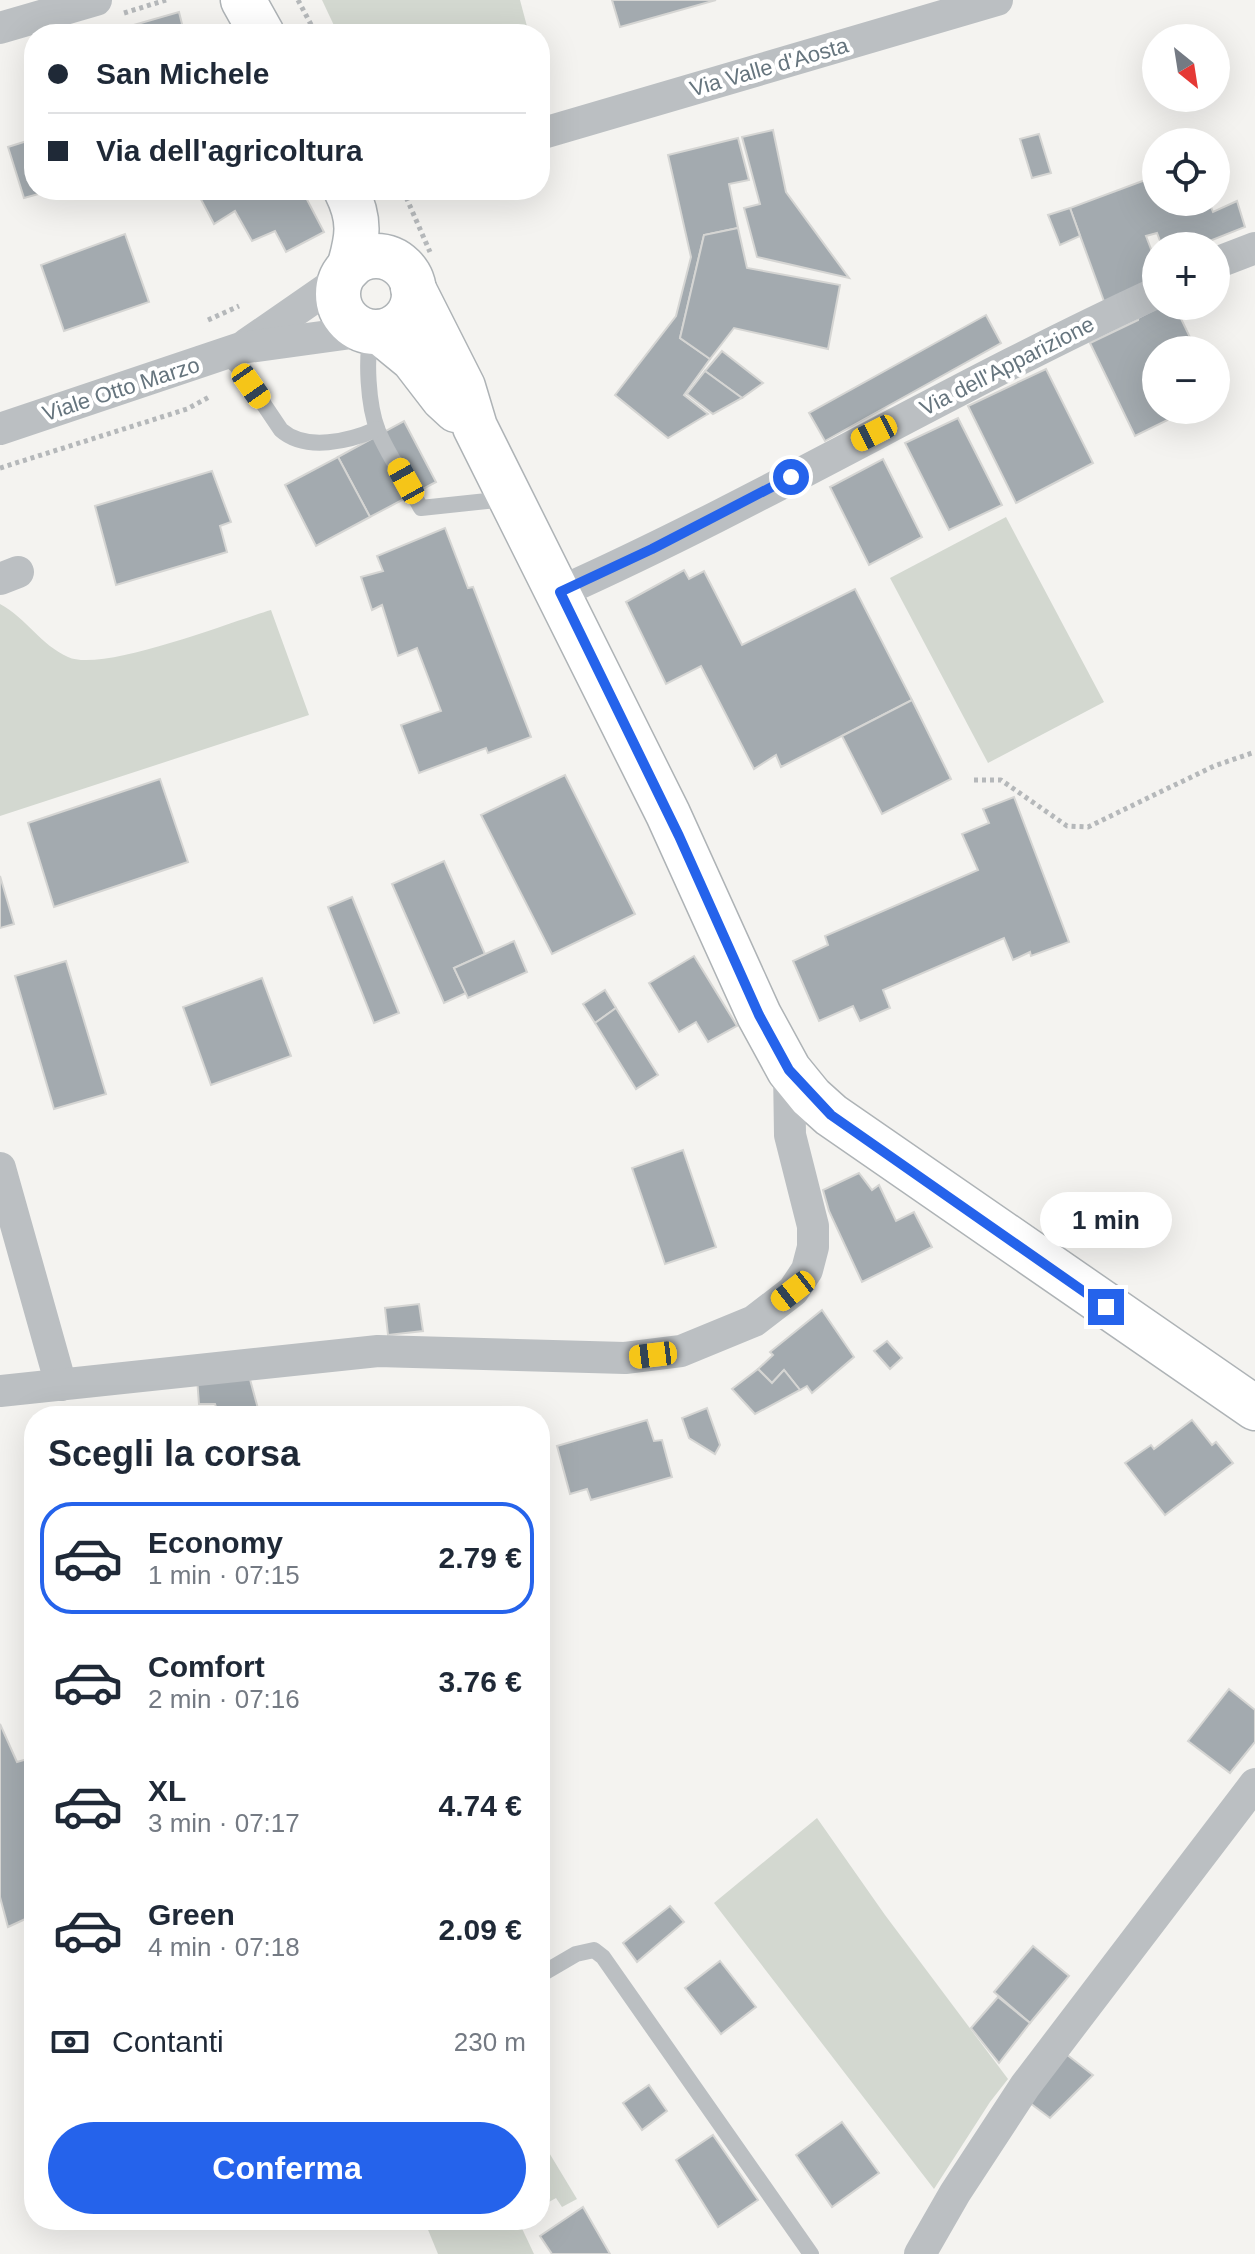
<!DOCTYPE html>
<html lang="it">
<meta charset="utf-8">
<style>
body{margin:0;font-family:Helvetica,sans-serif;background:#f6f6f7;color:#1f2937;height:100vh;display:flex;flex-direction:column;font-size:30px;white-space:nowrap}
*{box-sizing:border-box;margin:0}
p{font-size:26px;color:#747a83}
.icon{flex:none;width:44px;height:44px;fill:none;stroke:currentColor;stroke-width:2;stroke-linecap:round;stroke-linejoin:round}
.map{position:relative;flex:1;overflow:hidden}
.panel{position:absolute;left:24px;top:1406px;width:526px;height:824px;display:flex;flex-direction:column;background:#fff;border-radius:32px;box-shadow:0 8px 32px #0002}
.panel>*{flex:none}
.banner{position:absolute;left:24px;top:24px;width:526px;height:176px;border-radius:32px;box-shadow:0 8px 32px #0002;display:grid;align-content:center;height:176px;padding:0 24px;background:#fff}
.needle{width:52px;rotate:150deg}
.buttons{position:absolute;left:1142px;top:24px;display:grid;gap:16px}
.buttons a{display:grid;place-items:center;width:88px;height:88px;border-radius:50%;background:#fff;box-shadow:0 8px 32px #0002;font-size:40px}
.end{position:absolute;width:36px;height:36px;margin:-18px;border:10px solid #2563eb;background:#fff;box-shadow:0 0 0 4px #fff}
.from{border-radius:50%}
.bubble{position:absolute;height:56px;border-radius:28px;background:#fff;box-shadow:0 8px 32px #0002;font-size:26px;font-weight:800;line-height:56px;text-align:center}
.car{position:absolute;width:24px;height:48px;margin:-24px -12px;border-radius:10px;box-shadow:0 0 6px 2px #0007;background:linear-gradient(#f5c518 24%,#345 0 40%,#f5c518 0 76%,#345 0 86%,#f5c518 0)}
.banner b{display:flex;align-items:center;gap:28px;height:76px;font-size:30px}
.banner b+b{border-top:2px solid #e0e1e3}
.banner i{width:20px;height:20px;background:#1f2937}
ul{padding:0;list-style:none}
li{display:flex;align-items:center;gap:24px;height:112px;margin:0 16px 12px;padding:0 8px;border:4px solid transparent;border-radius:32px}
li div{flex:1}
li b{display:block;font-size:30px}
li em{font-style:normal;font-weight:800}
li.selected{border-color:#2563eb}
li>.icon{width:72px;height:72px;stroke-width:1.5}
h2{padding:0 24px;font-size:36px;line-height:96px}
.pay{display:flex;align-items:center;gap:20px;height:88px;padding:0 24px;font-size:30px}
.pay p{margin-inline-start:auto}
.action{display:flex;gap:16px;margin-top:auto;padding:16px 24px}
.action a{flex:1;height:92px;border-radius:48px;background:#2563eb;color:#fff;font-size:32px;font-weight:800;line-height:92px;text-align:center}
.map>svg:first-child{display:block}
</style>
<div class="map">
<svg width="1255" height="2254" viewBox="0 0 1255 2254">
<rect width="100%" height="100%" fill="#f4f3f0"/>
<g fill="#d3d8d0">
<path d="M322 0H520L529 34H338Z"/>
<path d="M1006 517 1104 702 988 763 890 578Z"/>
<path d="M0 604C26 618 41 645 68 657 102 673 230 622 271 610L309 715 0 816Z"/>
<path d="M817 1818 885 1915 1008 2079 990 2102 934 2189 714 1903Z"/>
<path d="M542 2141 577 2199 562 2207 556 2198 540 2207V2142Z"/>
<path d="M424 2220H518L534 2254H438Z"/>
</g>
<g fill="#a3aaaf" stroke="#d5d5d3" stroke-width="2">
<path d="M612 0H716L620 27Z"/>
<path d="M179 12 183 28 192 26 194 34H130L127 27Z"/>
<path d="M34 130V190H53L24 198 8 147 30 140 27 132Z"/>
<path d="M773 130 786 192 849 278 757 257 744 208 760 204 742 137Z"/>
<path d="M1039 134 1051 173 1032 178 1020 139Z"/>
<path d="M738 138 749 180 729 184 738 228 704 235 680 338 710 359 684 395 708 414 668 438 615 395 676 316 691 257 668 155Z"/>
<path d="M1156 176V202H1209L1213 212 1237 201 1245 227 1197 246H1162L1157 233 1146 236 1156 262V284L1105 304 1070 208Z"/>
<path d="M196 190H302L324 232 286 252 275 231 252 241 235 211 214 224Z"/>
<path d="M1070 208 1080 236 1060 245 1048 215Z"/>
<path d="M738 228 747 268 840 285 828 349 734 328 710 359 680 338 704 235Z"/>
<path d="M125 234 149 302 64 331 41 265Z"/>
<path d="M1161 306H1175L1196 350H1156V410H1188L1135 436 1090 343 1138 320V318Z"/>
<path d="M986 315 1001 343 825 441 809 413Z"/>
<path d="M722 351 763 383 742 398 705 371Z"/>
<path d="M1046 369 1093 463 1016 503 968 406Z"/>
<path d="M705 371 742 398 713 414 687 394Z"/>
<path d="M958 418 1002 505 949 530 905 443Z"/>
<path d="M404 421 436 482 370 517 338 457Z"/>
<path d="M338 457 370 517 316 546 285 485Z"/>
<path d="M883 459 922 537 869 565 830 487Z"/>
<path d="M212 471 231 522 220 526 227 552 116 585 95 506Z"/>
<path d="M445 528 468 588 473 587 531 737 488 753 486 748 419 773 401 725 441 711 417 648 398 656 382 605 372 610 361 577 383 571 377 556Z"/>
<path d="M684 570 689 579 704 571 742 645 855 589 912 700 781 767 776 755 754 769 701 666 666 684 626 602Z"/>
<path d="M912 700 951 779 882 814 842 736Z"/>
<path d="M565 775 635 914 552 954 481 815Z"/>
<path d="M160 779 188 862 54 907 28 823Z"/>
<path d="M1014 797 1069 942 1031 956 1030 952 1013 960 1004 938 883 990 890 1008 860 1021 853 1006 819 1021 793 961 828 945 825 936 978 870 962 834 989 823 983 809Z"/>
<path d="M444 861 485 954 454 968 466 993 444 1003 392 884Z"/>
<path d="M0 876 14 924 0 928Z"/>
<path d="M352 897 399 1013 374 1023 328 907Z"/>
<path d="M514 941 527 972 468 998 454 968Z"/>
<path d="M694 956 737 1026 708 1042 696 1022 679 1032 649 983Z"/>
<path d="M66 961 106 1094 54 1109 15 976Z"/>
<path d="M262 978 291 1056 211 1085 183 1007Z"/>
<path d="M605 990 616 1008 595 1023 583 1004Z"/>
<path d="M616 1008 658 1075 636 1089 595 1023Z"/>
<path d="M683 1150 716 1247 665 1264 632 1168Z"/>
<path d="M859 1173 872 1190 879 1185 896 1221 914 1212 932 1247 862 1282 829 1211 823 1190Z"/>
<path d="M419 1304 423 1331 388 1335 385 1308Z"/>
<path d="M822 1310 854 1357 812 1393 807 1386 800 1390 784 1370 772 1383 758 1369 773 1355 770 1352Z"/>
<path d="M887 1341 902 1358 890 1369 874 1351Z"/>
<path d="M758 1369 772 1383 784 1370 800 1390 755 1414 732 1389Z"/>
<path d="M248 1372 260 1416H219L215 1404H199L197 1378Z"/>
<path d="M707 1408 720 1445 715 1454 689 1438 682 1418Z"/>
<path d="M647 1420 654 1441 662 1440 672 1477 591 1500 587 1489 570 1494 557 1446Z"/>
<path d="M1192 1420 1212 1445 1216 1442 1233 1463 1165 1515 1125 1463 1151 1445 1154 1449Z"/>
<path d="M1229 1689 1255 1710V1742L1230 1773 1188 1741Z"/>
<path d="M0 1724 17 1762 34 1757V1915L8 1927 0 1897Z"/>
<path d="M670 1906 684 1922 637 1962 623 1943Z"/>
<path d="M1033 1946 1069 1976 1030 2023 994 1992Z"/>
<path d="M720 1961 756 2007 721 2034 685 1988Z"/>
<path d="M998 1997 1030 2023 999 2063 971 2028Z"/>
<path d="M1066 2054 1093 2075 1050 2118 1030 2103Z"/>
<path d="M649 2085 667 2111 642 2130 623 2103Z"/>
<path d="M842 2122 879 2173 832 2207 796 2155Z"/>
<path d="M713 2135 758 2200 718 2227 676 2160Z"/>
<path d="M583 2207 610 2254H552L540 2236Z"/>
</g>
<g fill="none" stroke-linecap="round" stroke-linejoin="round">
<g stroke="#aeb3b6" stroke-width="47">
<g id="secondary">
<path d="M243 0 262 34"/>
<path d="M346 190C361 220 358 237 349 268"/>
<circle cx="376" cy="294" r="38"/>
<path d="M413 288 463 387 475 427 668 814 759 1015 789 1070 811 1097 831 1115 1255 1408"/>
<path d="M380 332 413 359 443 398 456 410"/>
</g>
</g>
<g stroke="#b5b8ba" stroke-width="5" stroke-dasharray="4 4" stroke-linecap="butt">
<path d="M298 0 316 34"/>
<path d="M124 13 166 0"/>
<path d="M403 190 430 252"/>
<path d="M208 320 239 306"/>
<path d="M0 468 187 409 211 396"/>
<path d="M974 780H1001L1067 826 1088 827 1214 766 1255 752"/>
</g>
<g stroke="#bbbfc2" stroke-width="16">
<path d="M372 332C365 357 368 406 378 431 389 457 407 482 421 508L506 499"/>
<path d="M224 354 240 369 281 430C306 452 350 441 377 429"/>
<path d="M540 1975 576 1954 594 1950 603 1957 811 2254"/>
</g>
<g stroke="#bbbfc2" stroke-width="32">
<path d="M0 28 96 0"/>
<path d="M540 134 997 0"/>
<path d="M1216 263 1255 248"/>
<path d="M247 344 341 279"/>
<path d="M0 429 241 348 366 331"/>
<path d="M0 579 18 572"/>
<path d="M560 592C763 501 954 386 1156 293"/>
<path d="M0 1168 61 1385"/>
<path d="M0 1391 378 1351 625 1358 681 1351 754 1321 793 1291 807 1270 813 1247V1226L790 1135 789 1070"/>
<path d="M920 2254 955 2193 1025 2086 1255 1784"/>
</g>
<use href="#secondary" stroke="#fff" stroke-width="44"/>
</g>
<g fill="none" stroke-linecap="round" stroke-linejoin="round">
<path stroke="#2563eb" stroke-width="10" d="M791 477 652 549 560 592 679 836 759 1015 789 1070 831 1115 1106 1307"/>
</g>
<g text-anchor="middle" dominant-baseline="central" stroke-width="8" stroke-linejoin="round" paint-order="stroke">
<g font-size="22" fill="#66757e" stroke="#fff">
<text transform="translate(769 67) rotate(-16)">Via Valle d'Aosta</text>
<text transform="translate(1007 366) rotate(-27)">Via dell'Apparizione</text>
<text transform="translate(121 389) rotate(-18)">Viale Otto Marzo</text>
</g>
</g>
</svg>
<div class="buttons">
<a><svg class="needle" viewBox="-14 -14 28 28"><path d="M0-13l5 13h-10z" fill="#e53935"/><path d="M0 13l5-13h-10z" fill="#747a83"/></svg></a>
<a><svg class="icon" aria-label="locate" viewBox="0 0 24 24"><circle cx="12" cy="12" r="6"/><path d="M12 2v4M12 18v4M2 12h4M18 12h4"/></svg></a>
<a>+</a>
<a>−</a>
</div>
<i class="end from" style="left:791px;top:477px"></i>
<i class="end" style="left:1106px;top:1307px"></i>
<div class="bubble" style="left:1040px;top:1192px;width:132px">1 min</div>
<i class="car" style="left:251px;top:386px;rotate:145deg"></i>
<i class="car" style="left:874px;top:433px;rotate:243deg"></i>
<i class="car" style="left:406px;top:481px;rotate:331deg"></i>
<i class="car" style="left:793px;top:1291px;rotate:232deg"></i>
<i class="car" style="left:653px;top:1355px;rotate:263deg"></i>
<div class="banner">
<b><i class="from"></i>San Michele</b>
<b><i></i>Via dell'agricoltura</b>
</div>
<section class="panel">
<h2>Scegli la corsa</h2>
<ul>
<li class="selected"><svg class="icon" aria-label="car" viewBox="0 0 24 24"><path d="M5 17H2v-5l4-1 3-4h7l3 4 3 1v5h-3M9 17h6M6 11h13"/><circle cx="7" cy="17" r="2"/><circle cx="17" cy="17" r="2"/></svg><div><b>Economy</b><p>1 min · 07:15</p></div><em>2.79 €</em></li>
<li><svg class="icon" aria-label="car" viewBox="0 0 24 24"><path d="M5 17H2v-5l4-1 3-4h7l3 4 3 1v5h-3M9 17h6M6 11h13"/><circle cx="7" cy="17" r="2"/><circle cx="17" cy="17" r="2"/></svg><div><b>Comfort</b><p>2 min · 07:16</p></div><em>3.76 €</em></li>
<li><svg class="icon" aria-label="car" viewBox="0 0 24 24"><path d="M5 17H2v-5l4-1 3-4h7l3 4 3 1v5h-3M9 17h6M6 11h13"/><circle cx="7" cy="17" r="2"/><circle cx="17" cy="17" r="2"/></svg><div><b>XL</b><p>3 min · 07:17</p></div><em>4.74 €</em></li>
<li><svg class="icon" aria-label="car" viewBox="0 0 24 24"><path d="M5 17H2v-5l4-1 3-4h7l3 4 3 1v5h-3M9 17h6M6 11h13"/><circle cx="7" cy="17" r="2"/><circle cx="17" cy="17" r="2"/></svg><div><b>Green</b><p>4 min · 07:18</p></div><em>2.09 €</em></li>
</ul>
<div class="pay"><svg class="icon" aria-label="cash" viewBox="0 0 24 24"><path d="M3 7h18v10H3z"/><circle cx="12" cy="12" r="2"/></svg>Contanti<p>230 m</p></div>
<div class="action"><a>Conferma</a></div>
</section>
</div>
